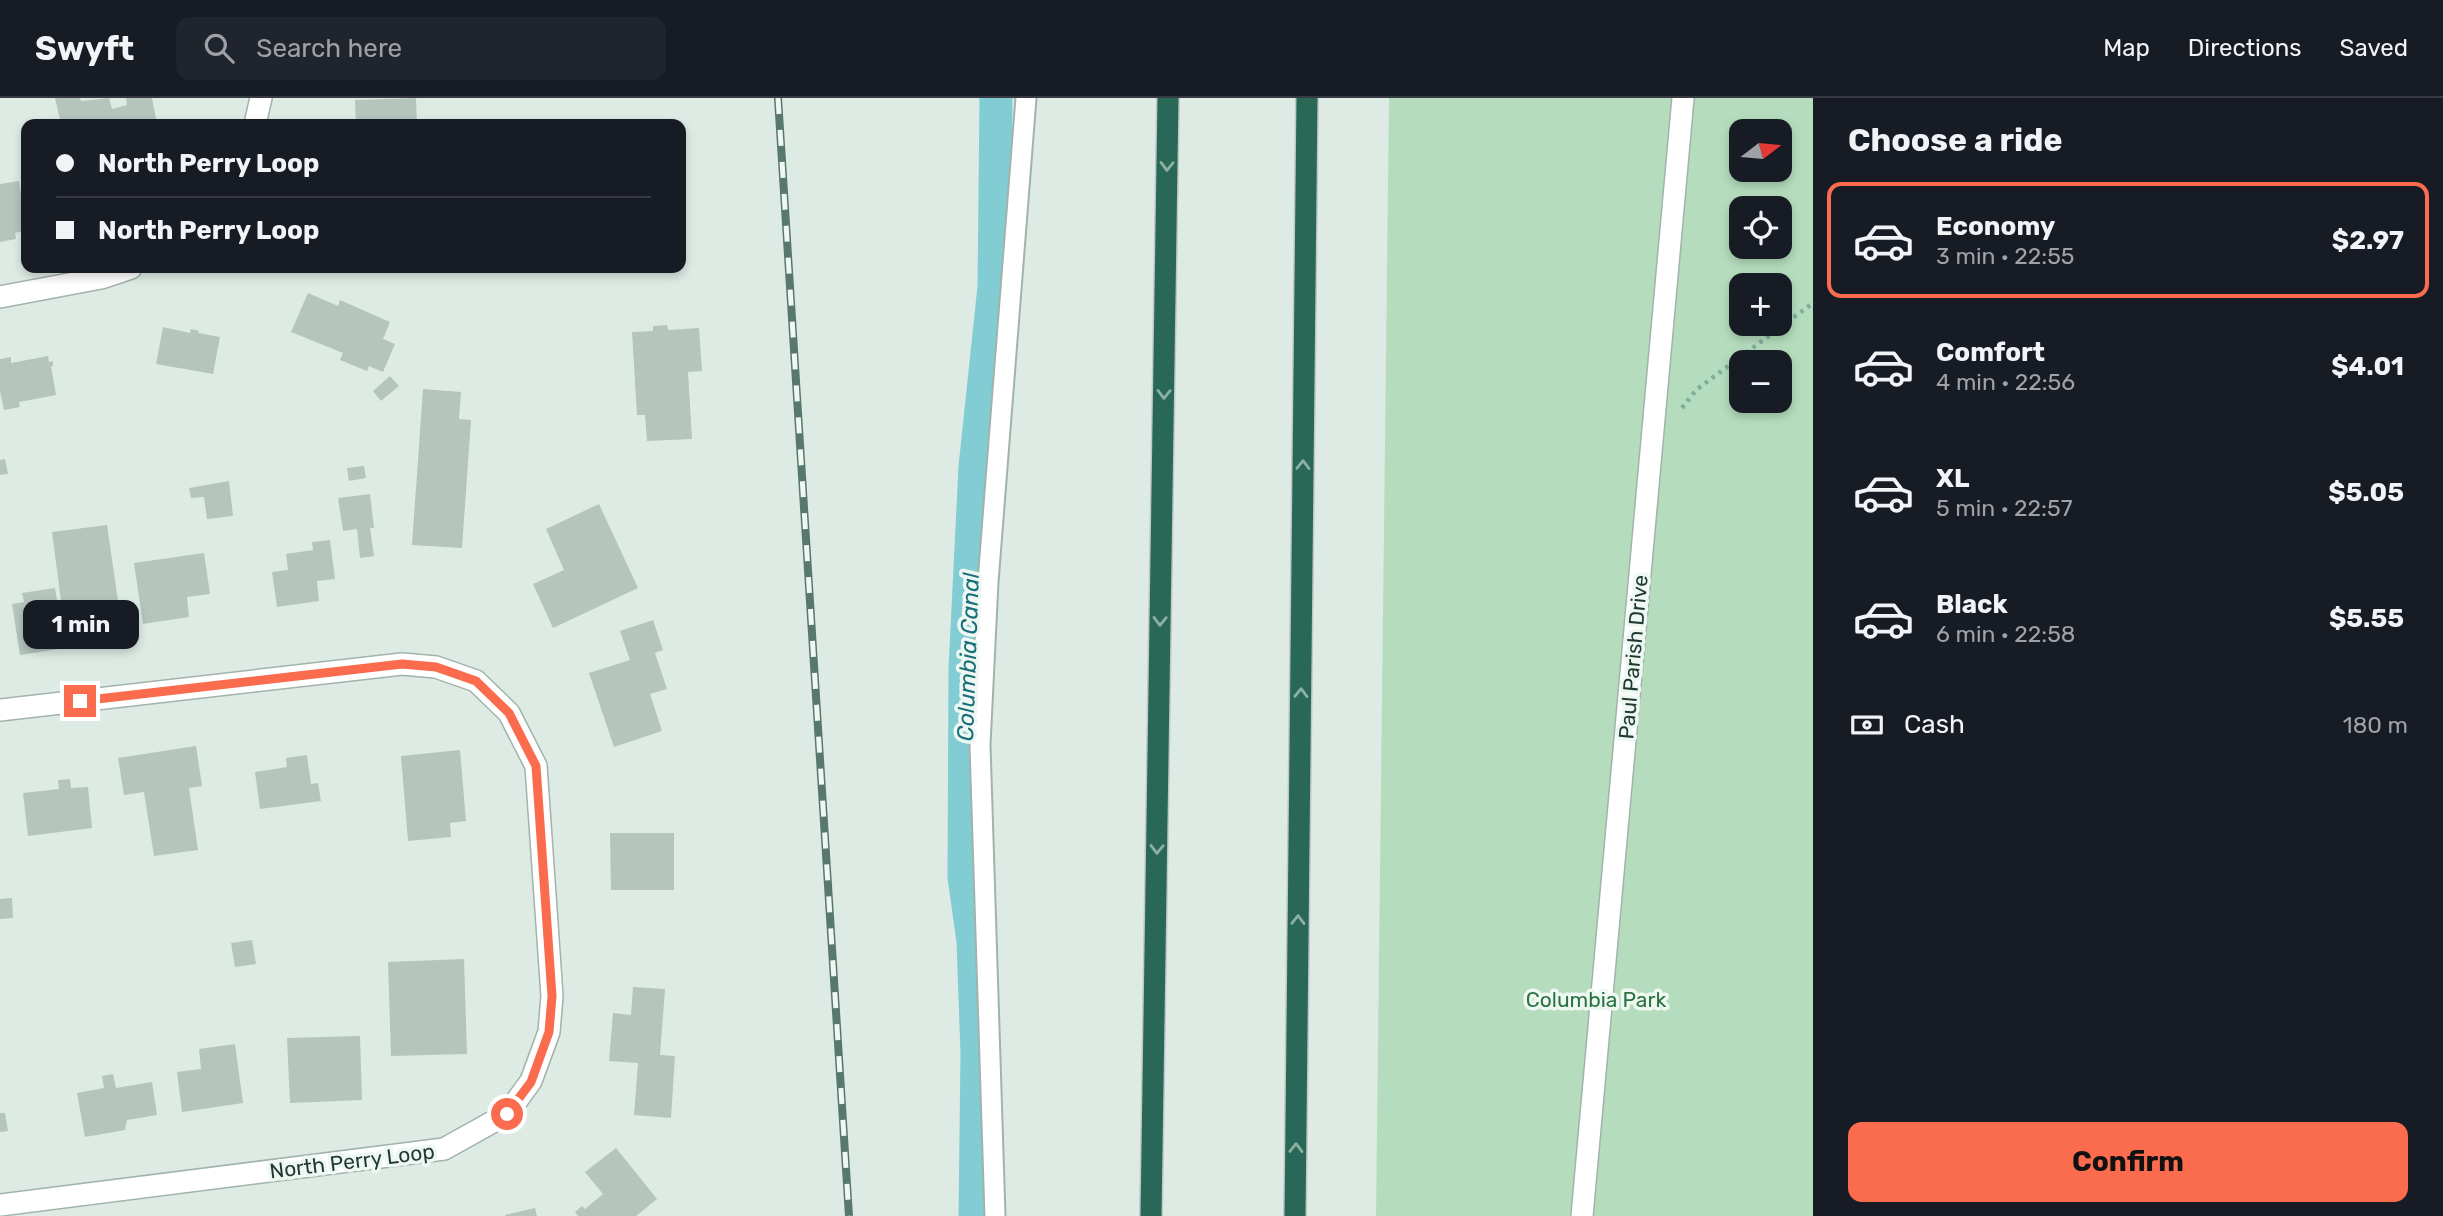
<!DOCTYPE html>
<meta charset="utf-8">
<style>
body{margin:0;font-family:Rubik,sans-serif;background:#20242c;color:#f1f3f6;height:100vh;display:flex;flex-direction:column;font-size:26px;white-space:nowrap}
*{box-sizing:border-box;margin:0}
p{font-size:23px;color:#9ea1a6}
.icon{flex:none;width:38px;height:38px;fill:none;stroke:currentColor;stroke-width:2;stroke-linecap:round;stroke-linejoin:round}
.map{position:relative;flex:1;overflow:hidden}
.details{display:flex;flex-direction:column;background:#171b24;width:630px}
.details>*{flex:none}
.top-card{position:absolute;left:21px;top:21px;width:665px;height:154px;border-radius:14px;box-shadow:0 4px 10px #0003;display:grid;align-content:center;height:154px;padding:0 35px;background:#171b24}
.needle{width:46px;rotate:74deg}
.controls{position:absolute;left:1729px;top:21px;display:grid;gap:14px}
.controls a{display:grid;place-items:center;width:63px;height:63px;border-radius:14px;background:#171b24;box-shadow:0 4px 10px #0003;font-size:35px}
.end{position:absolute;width:32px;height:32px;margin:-16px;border:9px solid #fa6c4d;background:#fff;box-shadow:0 0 0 4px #fff}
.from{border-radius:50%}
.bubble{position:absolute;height:49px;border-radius:14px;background:#171b24;box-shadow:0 4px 10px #0003;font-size:23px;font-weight:700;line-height:49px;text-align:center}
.top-card b{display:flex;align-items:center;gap:24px;height:66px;font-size:26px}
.top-card b+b{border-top:2px solid #363941}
.top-card i{width:18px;height:18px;background:#f1f3f6}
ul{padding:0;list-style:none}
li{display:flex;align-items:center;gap:21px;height:116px;margin:0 14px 10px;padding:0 21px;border:4px solid transparent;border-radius:14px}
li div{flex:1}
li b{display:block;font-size:26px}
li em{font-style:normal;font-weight:700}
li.selected{border-color:#fa6c4d}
li>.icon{width:63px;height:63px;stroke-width:1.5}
h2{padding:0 35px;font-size:32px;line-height:84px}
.pay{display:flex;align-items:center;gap:18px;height:77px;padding:0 35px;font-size:26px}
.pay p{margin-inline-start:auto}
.action{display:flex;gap:14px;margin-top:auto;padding:14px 35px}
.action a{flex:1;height:80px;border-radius:14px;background:#fa6c4d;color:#111;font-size:28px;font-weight:700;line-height:80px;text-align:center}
header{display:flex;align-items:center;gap:42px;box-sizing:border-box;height:98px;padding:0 35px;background:#171b24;border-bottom:2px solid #363941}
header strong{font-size:33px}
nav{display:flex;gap:38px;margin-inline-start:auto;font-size:24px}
.search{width:490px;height:63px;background:#20242c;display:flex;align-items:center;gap:18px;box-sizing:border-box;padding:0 24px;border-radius:14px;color:#9ea1a6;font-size:26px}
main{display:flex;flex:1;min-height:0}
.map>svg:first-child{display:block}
</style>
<header>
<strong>Swyft</strong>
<div class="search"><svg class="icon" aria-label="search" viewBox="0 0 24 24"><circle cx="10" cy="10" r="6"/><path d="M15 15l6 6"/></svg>Search here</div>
<nav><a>Map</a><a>Directions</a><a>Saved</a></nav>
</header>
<main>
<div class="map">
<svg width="1813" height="1118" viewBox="0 0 1813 1118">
<rect width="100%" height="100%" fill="#deebe4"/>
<path fill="#b5ddbd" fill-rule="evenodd" d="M1389 0H1813V1118H1376ZM1741 33H1780V72H1741ZM1741 110H1780V149H1741ZM1741 187H1780V226H1741ZM1741 264H1780V303H1741Z"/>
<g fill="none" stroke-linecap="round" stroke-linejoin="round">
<path stroke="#82ccd4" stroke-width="33" d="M975 1118 977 955 973 843 964 779 965 571 975 369 994 189 996 0"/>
</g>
<g fill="#b3c5bd">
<path d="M55 0H80L81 3 109 0 112 11 127 7 126 0H152L157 26H89L88 21 61 26Z"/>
<path d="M416 0 417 26H356L355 2Z"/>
<path d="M19 83 26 132 15 135 16 141 0 144V86Z"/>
<path d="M308 195 338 208 340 202 390 224 383 241 395 246 383 274 369 268 367 273 340 262 343 255 291 234Z"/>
<path d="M667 227 668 232 699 230 702 273 688 274 692 341 647 343 645 317H637L632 234 653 233V228Z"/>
<path d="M163 229 190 235 191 231 199 233 198 235 220 239 213 276 156 266Z"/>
<path d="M48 258 49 264 53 263V268H51L56 297 19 304 20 309 4 312 0 293V261L11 259V265Z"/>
<path d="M390 278 399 288 381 303 373 293Z"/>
<path d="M423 291 461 294 459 321 471 322 462 450 412 447Z"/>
<path d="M5 361 8 376 0 377V362Z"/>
<path d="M364 368 366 380 349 383 347 370Z"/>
<path d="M229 383 233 418 207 421 204 399 191 400 189 390Z"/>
<path d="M370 396 374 430H370L374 458 360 460 357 431 343 433 338 400Z"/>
<path d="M599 406 638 490 553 530 533 486 564 472 546 431Z"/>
<path d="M107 427 119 510 63 518 52 434Z"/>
<path d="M330 442 335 481 317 483 319 503 277 509 272 474 288 472 286 456 313 452 312 444Z"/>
<path d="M204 455 210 496 187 499 189 519 143 526 134 465Z"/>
<path d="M55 490 65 550 20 557 12 506 24 504 22 495Z"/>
<path d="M653 522 663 552 655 555 667 591 650 596 662 633 614 649 589 575 630 562 620 533Z"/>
<path d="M196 648 202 688 189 690 198 752 154 758 144 694 124 697 118 660Z"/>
<path d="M460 652 466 723 450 725 451 739 408 743 401 658Z"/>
<path d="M307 657 311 686 318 685 321 703 260 711 255 674 287 669 286 660Z"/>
<path d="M70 681 71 690 88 689 92 730 28 738 23 695 59 691 58 682Z"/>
<path d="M610 735H674V792H611Z"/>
<path d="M12 800 13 820 0 821V801Z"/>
<path d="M252 842 256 866 235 869 231 845Z"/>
<path d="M464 861 467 956 391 958 388 864Z"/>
<path d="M633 889 665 891 660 957 675 958 671 1020 634 1017 638 965 609 963 613 915 631 917Z"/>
<path d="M360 938 362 1002 290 1005 287 940Z"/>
<path d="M235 946 243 1005 182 1014 177 974 201 971 199 951Z"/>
<path d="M113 976 116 990 152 984 157 1017 127 1022 125 1032 85 1039 77 995 104 990 102 978Z"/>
<path d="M0 1015H5L8 1033 0 1034Z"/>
<path d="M616 1050 657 1101 636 1118H578L575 1114 582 1108 585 1111 603 1096 585 1074Z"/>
<path d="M535 1110 537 1118H505V1117Z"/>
</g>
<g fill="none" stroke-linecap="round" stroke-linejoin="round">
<g stroke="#a1b3ab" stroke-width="23">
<path id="service" d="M995 1118 980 647 988 484 1026 0"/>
</g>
<g stroke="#a1b3ab" stroke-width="24">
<g id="minor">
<path d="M255 26 261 0"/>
<path d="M0 199 101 180 131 170"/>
<path d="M0 612 402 566 436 569 476 583 509 615 536 668 552 898 549 934 531 983 507 1016 444 1051 0 1107"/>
</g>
</g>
<g stroke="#a1b3ab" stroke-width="24">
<path id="tertiary" d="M1582 1118 1683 0"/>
</g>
<g stroke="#c0c8c5" stroke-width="24">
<g id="motorway">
<path d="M1151 1118 1168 0"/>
<path d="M1295 1118 1307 0"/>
</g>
</g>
<path stroke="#7cb09d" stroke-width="4.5" stroke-dasharray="3.5 5" stroke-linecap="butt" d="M1682 310 1696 292 1813 205"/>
<use href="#service" stroke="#fff" stroke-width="19"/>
<use href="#minor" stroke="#fff" stroke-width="21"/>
<use href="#tertiary" stroke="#fff" stroke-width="21"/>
<use href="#motorway" stroke="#296857" stroke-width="21"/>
<g stroke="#58776d" stroke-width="8">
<path id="rail" d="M778 0 849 1118"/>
</g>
<use href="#rail" stroke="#eef7f2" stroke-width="5" stroke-dasharray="16" stroke-linecap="butt"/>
</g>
<defs><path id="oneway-chevron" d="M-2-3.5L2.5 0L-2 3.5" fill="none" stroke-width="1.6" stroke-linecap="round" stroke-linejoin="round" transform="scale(1.75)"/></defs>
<g stroke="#8cb0a4">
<use href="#oneway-chevron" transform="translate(1167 68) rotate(91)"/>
<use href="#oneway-chevron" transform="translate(1164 296) rotate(91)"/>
<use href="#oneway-chevron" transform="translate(1303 367) rotate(-89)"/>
<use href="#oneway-chevron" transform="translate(1160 523) rotate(91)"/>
<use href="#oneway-chevron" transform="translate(1301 595) rotate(-89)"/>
<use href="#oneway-chevron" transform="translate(1157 751) rotate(91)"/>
<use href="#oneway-chevron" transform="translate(1298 822) rotate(-89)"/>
<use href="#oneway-chevron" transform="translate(1296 1050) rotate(-89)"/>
</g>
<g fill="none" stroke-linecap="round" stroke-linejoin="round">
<path stroke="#fa6c4d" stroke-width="9" d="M80 603 402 566 436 569 476 583 509 615 536 668 552 898 549 934 531 984 507 1016"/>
</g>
<g text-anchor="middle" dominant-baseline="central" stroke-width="7" stroke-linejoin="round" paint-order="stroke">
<g font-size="21" fill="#1f3b31" stroke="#eef7f2">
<text transform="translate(1633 559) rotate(-85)">Paul Parish Drive</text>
<text transform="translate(352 1063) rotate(-7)">North Perry Loop</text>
</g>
<g font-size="21" fill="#277440" stroke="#eef7f2">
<text x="1596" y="901">Columbia Park</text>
</g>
<g font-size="23" font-style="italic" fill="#166f79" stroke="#eef7f2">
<text transform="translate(968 559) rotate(-88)">Columbia Canal</text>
</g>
</g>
</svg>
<div class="controls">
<a><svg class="needle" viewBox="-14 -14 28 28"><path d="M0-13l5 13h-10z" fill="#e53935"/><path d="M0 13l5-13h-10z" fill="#9ea1a6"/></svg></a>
<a><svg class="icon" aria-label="locate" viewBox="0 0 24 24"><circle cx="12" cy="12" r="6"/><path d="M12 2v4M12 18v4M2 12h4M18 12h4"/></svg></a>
<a>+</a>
<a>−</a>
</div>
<i class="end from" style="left:507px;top:1016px"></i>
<i class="end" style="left:80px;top:603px"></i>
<div class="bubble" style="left:23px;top:502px;width:116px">1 min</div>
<div class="top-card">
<b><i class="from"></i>North Perry Loop</b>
<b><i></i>North Perry Loop</b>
</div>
</div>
<section class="details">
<h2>Choose a ride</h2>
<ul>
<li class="selected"><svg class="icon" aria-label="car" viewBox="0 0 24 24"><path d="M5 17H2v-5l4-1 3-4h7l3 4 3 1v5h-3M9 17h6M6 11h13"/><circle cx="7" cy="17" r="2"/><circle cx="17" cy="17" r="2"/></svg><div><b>Economy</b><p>3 min · 22:55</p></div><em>$2.97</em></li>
<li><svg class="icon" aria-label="car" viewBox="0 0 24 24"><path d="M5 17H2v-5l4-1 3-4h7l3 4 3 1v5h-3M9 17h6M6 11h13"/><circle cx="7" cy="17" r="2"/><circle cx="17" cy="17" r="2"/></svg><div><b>Comfort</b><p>4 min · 22:56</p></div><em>$4.01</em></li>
<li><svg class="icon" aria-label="car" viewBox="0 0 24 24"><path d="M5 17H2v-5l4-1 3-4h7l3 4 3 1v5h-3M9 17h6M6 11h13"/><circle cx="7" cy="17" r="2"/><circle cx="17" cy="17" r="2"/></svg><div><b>XL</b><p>5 min · 22:57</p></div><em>$5.05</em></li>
<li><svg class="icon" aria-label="car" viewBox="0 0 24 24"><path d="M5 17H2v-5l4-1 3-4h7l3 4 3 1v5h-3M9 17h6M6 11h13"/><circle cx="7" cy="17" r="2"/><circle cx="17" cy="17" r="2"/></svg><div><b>Black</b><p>6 min · 22:58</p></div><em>$5.55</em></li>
</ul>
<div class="pay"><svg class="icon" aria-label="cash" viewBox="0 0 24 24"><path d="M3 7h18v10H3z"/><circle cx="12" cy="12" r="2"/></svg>Cash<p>180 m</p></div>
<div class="action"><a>Confirm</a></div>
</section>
</main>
